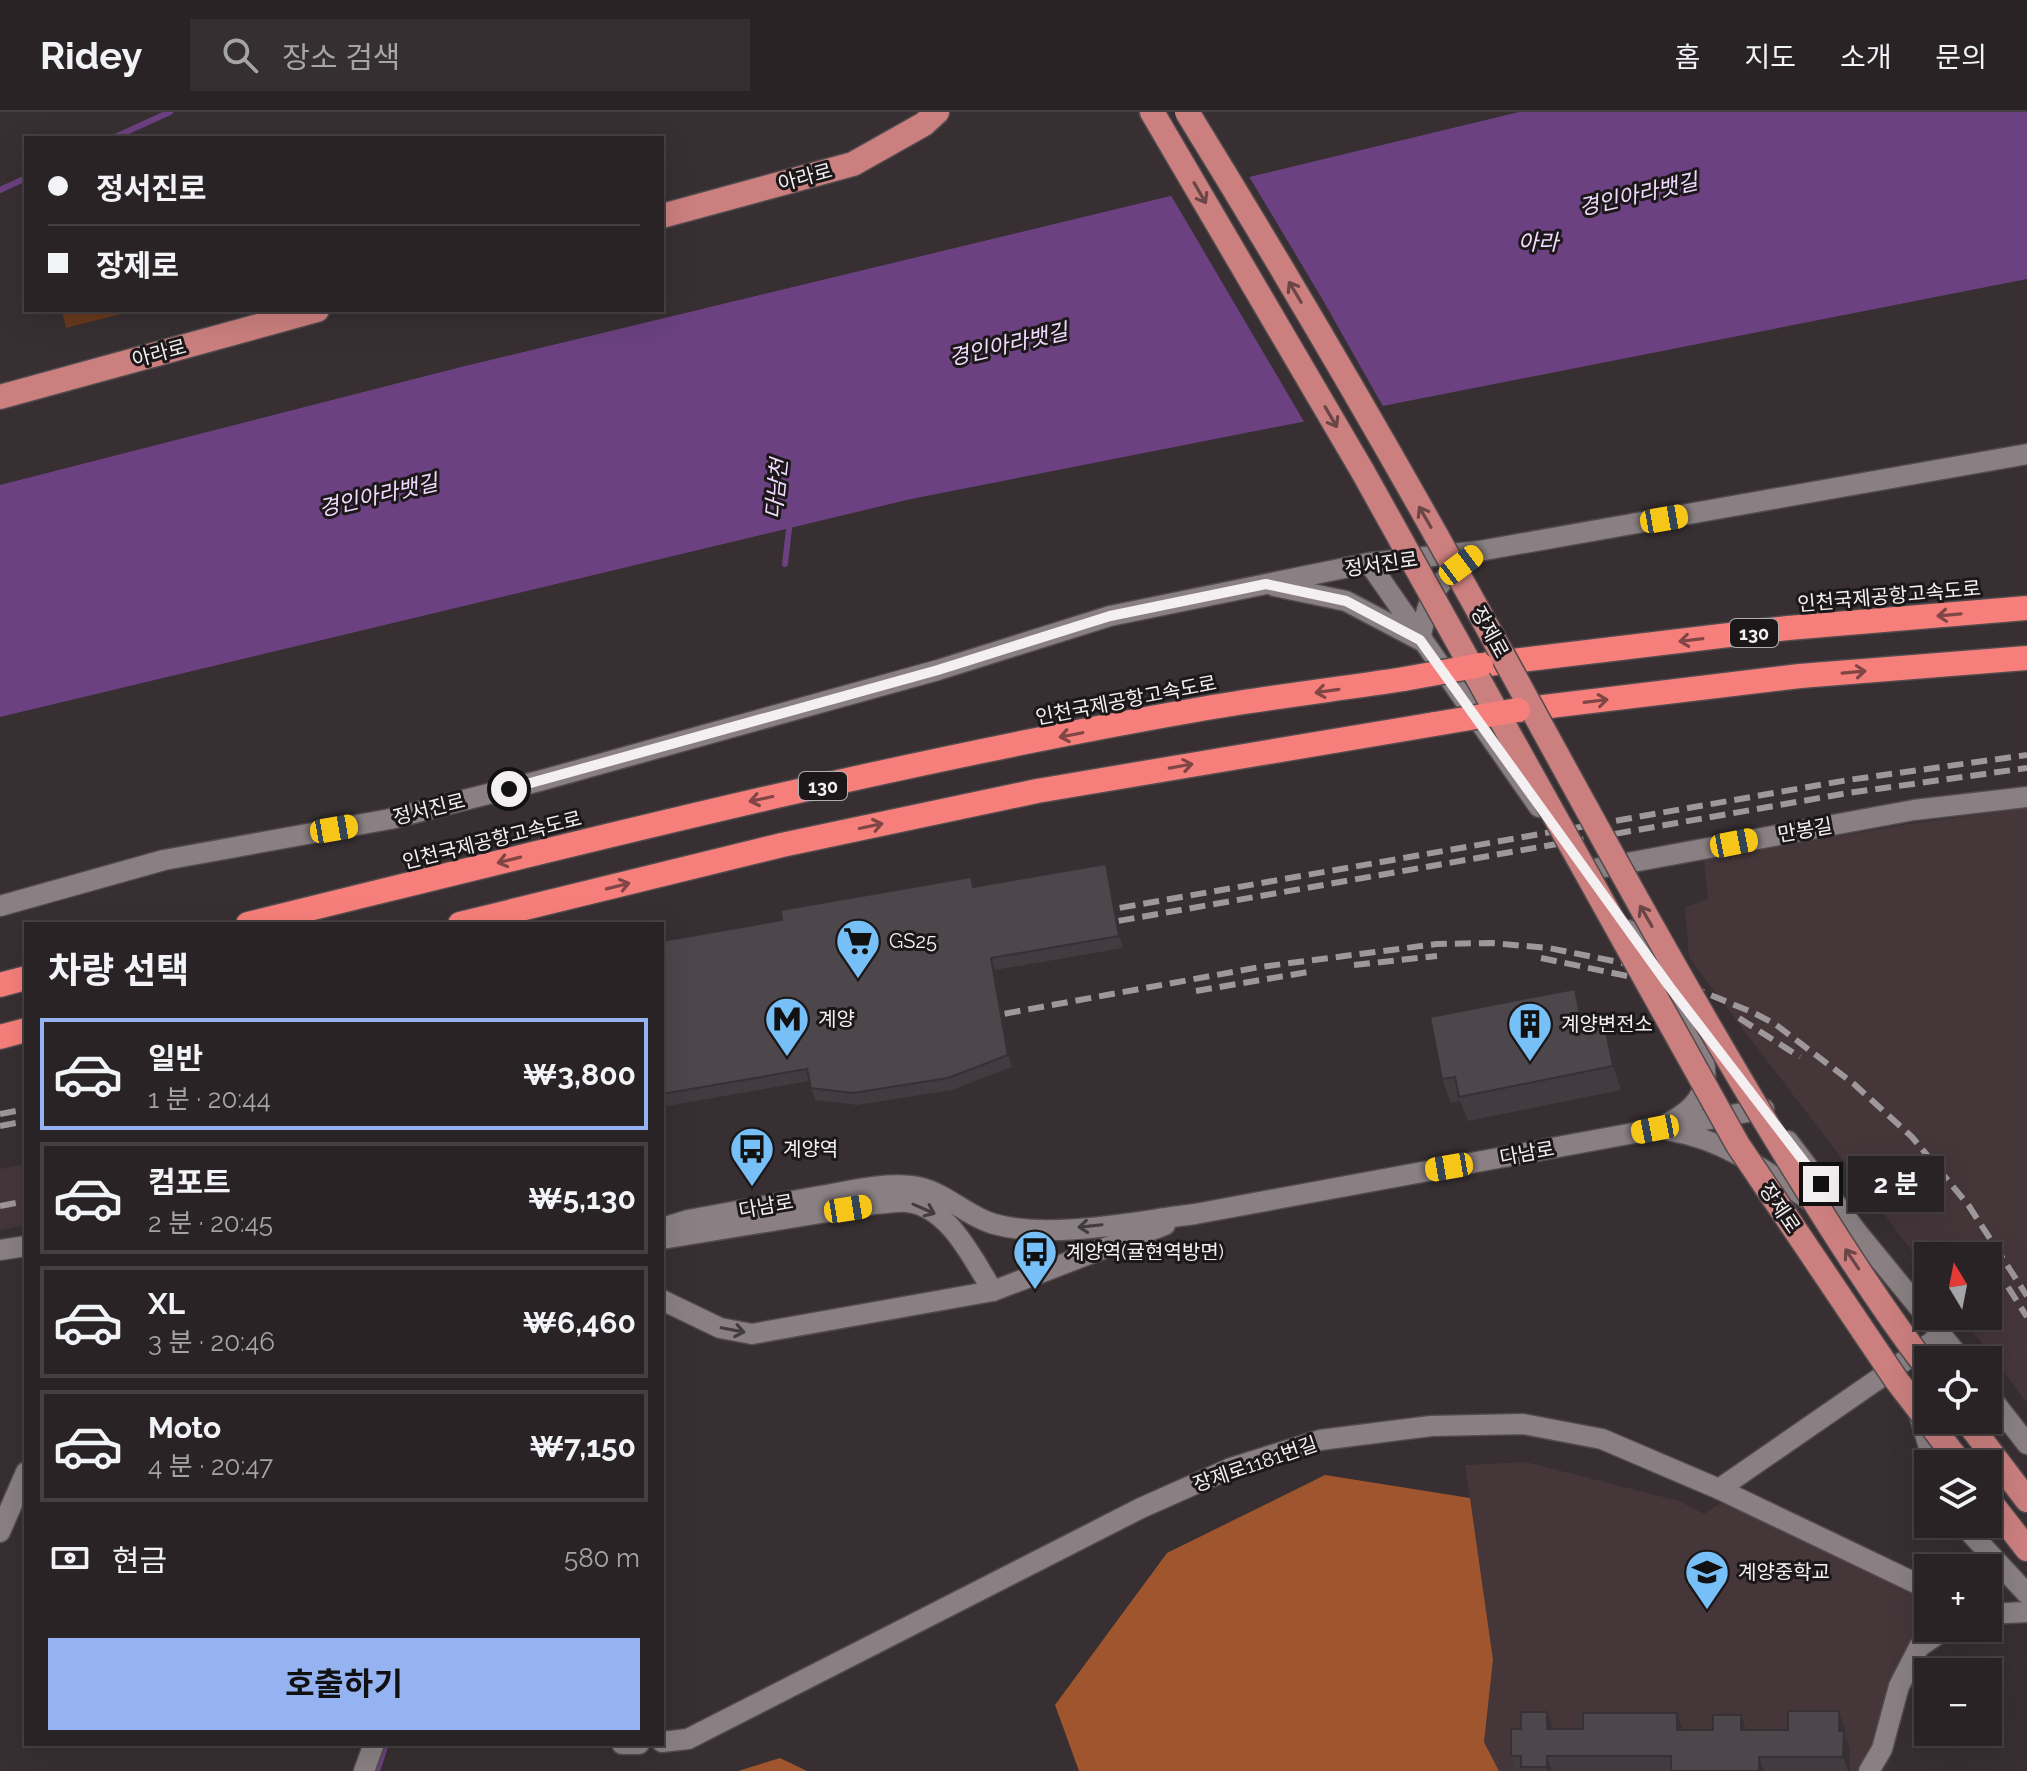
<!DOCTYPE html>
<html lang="ko">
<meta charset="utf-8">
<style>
body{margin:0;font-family:Raleway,"Noto Sans KR",sans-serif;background:#352f32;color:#f1f3f6;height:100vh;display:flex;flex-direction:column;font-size:30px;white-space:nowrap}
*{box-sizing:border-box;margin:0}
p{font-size:26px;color:#a5a4a7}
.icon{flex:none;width:44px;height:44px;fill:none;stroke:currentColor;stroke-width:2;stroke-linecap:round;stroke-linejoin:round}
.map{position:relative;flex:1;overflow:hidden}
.panel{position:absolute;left:24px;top:810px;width:640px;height:824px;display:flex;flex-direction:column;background:#292325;border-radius:0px;box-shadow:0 8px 32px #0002,0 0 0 2px #454042}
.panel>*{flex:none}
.guide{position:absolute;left:24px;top:24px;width:640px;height:176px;border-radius:0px;box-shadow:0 8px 32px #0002,0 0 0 2px #454042;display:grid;align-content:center;height:176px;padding:0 24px;background:#292325}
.needle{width:52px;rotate:350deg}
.buttons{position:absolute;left:1914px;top:1130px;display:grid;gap:16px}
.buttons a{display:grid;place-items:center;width:88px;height:88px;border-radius:0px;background:#292325;box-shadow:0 8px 32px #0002,0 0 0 2px #454042;font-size:40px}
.end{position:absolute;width:36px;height:36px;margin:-18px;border:10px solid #f4eff0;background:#111;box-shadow:0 0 0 4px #111}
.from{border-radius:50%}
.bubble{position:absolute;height:56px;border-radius:0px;background:#292325;box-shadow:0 8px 32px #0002,0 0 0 2px #454042;font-size:26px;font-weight:700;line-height:56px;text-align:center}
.car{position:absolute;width:24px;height:48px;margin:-24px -12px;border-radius:10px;box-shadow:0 0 6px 2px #0007;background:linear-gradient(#f5c518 24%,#345 0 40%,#f5c518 0 76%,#345 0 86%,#f5c518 0)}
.guide b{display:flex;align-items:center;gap:28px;height:76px;font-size:30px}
.guide b+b{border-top:2px solid #454042}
.guide i{width:20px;height:20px;background:#f1f3f6}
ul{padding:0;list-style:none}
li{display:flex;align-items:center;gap:24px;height:112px;margin:0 16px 12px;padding:0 8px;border:4px solid #454042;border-radius:0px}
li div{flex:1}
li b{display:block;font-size:30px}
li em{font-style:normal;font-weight:700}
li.current{border-color:#95b2f1}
li>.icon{width:72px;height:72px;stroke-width:1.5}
h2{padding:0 24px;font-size:36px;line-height:96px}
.pay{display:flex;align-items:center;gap:20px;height:88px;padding:0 24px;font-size:30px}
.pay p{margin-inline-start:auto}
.action{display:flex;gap:16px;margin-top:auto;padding:16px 24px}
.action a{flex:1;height:92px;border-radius:0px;background:#95b2f1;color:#111;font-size:32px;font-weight:700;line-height:92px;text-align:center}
header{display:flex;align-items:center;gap:48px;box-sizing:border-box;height:112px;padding:0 40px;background:#292325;border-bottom:2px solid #454042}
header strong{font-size:38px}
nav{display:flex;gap:44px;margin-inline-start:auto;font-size:28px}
.search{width:560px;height:72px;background:#352f32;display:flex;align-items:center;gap:20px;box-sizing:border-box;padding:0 28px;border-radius:0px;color:#a5a4a7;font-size:30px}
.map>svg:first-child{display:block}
</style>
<header>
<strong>Ridey</strong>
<div class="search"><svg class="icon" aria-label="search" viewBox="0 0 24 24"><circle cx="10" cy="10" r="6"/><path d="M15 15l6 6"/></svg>장소 검색</div>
<nav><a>홈</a><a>지도</a><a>소개</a><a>문의</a></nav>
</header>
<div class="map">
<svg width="2027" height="1659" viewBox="0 0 2027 1659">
<rect width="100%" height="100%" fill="#372f31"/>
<g fill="#45363a">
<path d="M2027 696V1291L1961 1204H1988V1144H1928V1160L1689 846 1685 795 1708 787 1704 747 1915 711Z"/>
<path d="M26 1052V1113L0 1118V1057Z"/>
<path d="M1526 1350 1679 1389 1704 1402 1726 1388 1928 1483V1516H1931L1864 1659H1499L1484 1630 1493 1548 1465 1353Z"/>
</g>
<path fill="#68381e" d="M62 198H136L66 216Z"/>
<g fill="#9f562f">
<path d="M1325 1363 1470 1386 1493 1548 1484 1630 1499 1659H1079L1055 1593 1167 1441Z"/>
<path d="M780 1646 807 1659H738Z"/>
</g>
<path fill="#6b4181" d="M1519 0H2027V167L911 387 0 605V373L461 255Z"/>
<path fill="#372f31" d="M1247 61 1324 190 1385 298 1306 313 1169 80Z"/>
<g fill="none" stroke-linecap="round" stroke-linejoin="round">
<g stroke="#6b4181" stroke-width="6">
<path d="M113 26 170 0"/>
<path d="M0 78 26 66"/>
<path d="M785 452 790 408"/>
<path d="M377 1659 386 1632"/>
</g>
<g stroke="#514b4d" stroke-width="23">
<g id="minor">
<path d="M1369 451 1539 695"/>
<path d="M1274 474 1346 489 1420 528C1428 488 1432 474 1465 449"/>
<path d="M1584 759 1914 698 2027 685"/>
<path d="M0 794 164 748 390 707 539 669 938 558 1110 504 1369 451 1479 439 2027 342"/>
<path d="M1628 818 1697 911"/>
<path d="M1670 1010C1722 983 1706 946 1688 902"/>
<path d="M1671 1019C1727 1028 1770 1062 1815 1092"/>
<path d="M1788 1029 1858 1121 1962 1248"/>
<path d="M662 1116 688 1108C732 1100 776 1092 820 1084 850 1079 882 1071 911 1074 943 1077 965 1104 994 1112 1051 1128 1136 1109 1195 1102L1764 997"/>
<path d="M662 1127 875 1092C885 1092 897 1089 907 1090 949 1094 973 1148 993 1179"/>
<path d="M0 1138 26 1134"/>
<path d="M662 1188 720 1216 752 1222 993 1179 1165 1113"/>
<path d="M1988 1282 2027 1332"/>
<path d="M1919 1302 1934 1352"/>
<path d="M1719 1377 1928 1477"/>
<path d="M1962 1412 2027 1482"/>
<path d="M0 1420 26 1360"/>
<path d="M1988 1502 2027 1500"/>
<path d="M662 1630 688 1627 1141 1396 1231 1356 1320 1328 1431 1314 1523 1312 1602 1327 1719 1377 1942 1223"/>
<path d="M622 1632H639"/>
<path d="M364 1659 374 1632"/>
<path d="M1869 1659 1882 1637 1899 1574 1919 1535 1947 1516"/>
</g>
</g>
<g stroke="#514b4d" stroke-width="27">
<g id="major">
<path d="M1152 0 1363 360"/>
<path d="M662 104 853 52 924 12 937 0"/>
<path d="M0 285 317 198"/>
<path d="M1966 1308 2027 1388"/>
<path d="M1988 1387 2027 1437"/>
</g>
</g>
<g stroke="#514b4d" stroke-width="27">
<g id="highway">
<path d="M1488 552 1788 516 2027 496"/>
<path d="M1518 598 1800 564 2027 546"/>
<path d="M248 812C566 734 884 652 1207 596 1272 585 1338 577 1404 567"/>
<path d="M460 812 782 733 1037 679 1435 612"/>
<path d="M0 873 26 866"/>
<path d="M0 925 26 918"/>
</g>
</g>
<use href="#minor" stroke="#8a8083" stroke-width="20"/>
<use href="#major" stroke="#cb7f7e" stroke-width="24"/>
<use href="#highway" stroke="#f77f7b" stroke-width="24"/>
<g stroke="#9f989a" stroke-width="6" stroke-dasharray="16 8" stroke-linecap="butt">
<path d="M1096 800 1848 668 2027 643"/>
<path d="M1095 813 1848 681 2027 656"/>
<path d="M1541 846 1651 869"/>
<path d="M1354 853 1437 844"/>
<path d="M1196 879 1314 859"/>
<path d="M981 906 1260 855 1437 832 1491 831 1549 836 1643 855 1754 901 1775 912 1854 972 1912 1025 1969 1094 2027 1184"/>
<path d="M1739 906 1800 945"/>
<path d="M0 1002 26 997"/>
<path d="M0 1014 26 1009"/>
<path d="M0 1094 26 1089"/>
<path d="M2008 1175 2027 1205"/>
</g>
<g stroke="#514b4d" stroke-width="27" stroke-linecap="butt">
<g id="major-bridge">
<path d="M1187 0C1307 195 1423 395 1532 597 1613 745 1694 893 1782 1037 1828 1112 1875 1187 1928 1257"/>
<path d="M1363 360 1738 1033 1897 1269 1961 1352"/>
</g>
</g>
<g stroke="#514b4d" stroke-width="27" stroke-linecap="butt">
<g id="highway-bridge">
<path d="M1404 567 1481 553"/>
<path d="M1435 612 1518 598"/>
</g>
</g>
<use href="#major-bridge" stroke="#cb7f7e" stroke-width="24"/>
<use href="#highway-bridge" stroke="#f77f7b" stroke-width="24"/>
</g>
<g fill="#423c40">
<path d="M1106 752 1110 764 1123 836 995 858 1012 955 952 978 857 993 815 988 809 969 662 995V829Z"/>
<path d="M1584 901 1585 908 1603 904 1612 928 1621 978 1468 1009 1460 989 1451 991 1442 967Z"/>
<path d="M1839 1599 1845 1617V1624L1850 1637V1659H1516L1511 1644 1521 1617 1713 1618 1741 1603 1746 1618H1788Z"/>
</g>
<g fill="#363134">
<path d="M1106 752 1110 764 1123 836 1119 824Z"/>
<path d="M991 846 995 858 1012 955 1008 943Z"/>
<path d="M1575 877 1584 901 1589 932 1581 909Z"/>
<path d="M1603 904 1612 928 1621 978 1613 954Z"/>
<path d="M1839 1599 1845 1617V1624L1850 1637V1659H1848L1843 1645 1839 1619Z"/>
<path d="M1547 1600 1554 1618 1547 1617Z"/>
<path d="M1677 1601 1683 1619 1677 1618Z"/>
<path d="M1741 1603 1747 1621 1741 1618Z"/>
<path d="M1547 1644 1552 1659H1548L1547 1655Z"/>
<path d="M1759 1645 1764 1659H1759Z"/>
</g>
<g fill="#4d464b" stroke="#363134" stroke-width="2">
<path d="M1106 752 1119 824 991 846 1008 943 948 966 853 981 811 976 807 957 662 982V829L782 808 781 798 971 765 973 775Z"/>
<path d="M1575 877 1581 909 1603 904 1613 954 1459 985 1455 965 1442 967 1430 905Z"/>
<path d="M1788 1599H1839V1619H1844L1843 1645H1759V1659H1671V1644H1547V1655H1521V1644H1511V1617H1521V1600H1547V1617H1583V1601H1677V1618H1713V1603H1741V1618H1788Z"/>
</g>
<defs><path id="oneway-shaft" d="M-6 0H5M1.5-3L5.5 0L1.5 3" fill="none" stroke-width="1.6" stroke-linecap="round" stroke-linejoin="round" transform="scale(2)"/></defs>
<g stroke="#6b4646">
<use href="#oneway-shaft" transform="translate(1200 81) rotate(60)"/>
<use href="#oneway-shaft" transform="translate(1295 180) rotate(-121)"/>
<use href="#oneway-shaft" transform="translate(1331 305) rotate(60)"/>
<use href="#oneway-shaft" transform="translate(1425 405) rotate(-120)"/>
<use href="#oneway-shaft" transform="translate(1646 804) rotate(-120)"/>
<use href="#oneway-shaft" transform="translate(1852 1147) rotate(-124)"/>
</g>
<g stroke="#7f4645">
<use href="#oneway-shaft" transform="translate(1949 503) rotate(175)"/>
<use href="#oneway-shaft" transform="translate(1691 528) rotate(173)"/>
<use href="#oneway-shaft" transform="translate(1854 560) rotate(-5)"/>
<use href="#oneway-shaft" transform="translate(1327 579) rotate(172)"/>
<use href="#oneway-shaft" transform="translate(1596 589) rotate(-7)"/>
<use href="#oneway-shaft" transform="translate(1071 623) rotate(169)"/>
<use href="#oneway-shaft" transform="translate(1181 654) rotate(-10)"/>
<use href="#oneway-shaft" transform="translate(761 687) rotate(168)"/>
<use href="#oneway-shaft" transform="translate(871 714) rotate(-12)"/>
<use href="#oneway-shaft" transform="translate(509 748) rotate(166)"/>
<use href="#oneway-shaft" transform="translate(618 774) rotate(-14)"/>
</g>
<g stroke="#423c3e">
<use href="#oneway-shaft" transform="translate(924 1097) rotate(24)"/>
<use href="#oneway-shaft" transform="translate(1090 1114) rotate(174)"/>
<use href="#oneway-shaft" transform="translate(733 1218) rotate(11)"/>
</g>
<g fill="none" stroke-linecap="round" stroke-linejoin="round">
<path stroke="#f4eff0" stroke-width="10" d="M509 677 938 558 1110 504 1266 472 1346 489 1420 528 1669 874 1821 1072"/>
</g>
<defs>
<g id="supermarket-pin" transform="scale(2.3)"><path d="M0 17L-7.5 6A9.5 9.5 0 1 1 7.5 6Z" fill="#76c0f7" stroke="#1c1819"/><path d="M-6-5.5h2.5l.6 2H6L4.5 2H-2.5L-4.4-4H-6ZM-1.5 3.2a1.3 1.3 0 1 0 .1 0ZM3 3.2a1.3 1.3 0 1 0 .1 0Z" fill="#111"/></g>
<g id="metro-pin" transform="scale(2.3)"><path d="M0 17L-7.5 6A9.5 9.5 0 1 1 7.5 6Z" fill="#76c0f7" stroke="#1c1819"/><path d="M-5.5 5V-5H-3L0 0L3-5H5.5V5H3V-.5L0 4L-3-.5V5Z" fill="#111"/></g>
<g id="building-pin" transform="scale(2.3)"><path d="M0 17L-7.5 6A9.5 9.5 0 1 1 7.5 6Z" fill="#76c0f7" stroke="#1c1819"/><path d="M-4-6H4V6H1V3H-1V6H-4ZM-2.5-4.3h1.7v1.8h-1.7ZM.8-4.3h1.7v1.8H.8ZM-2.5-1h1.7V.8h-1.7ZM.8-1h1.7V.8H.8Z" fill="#111"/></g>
<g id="bus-pin" transform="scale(2.3)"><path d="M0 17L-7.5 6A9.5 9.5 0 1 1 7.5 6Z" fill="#76c0f7" stroke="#1c1819"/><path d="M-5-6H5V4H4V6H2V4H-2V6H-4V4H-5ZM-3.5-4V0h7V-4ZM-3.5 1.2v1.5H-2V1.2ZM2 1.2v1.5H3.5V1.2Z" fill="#111"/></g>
<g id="school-pin" transform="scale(2.3)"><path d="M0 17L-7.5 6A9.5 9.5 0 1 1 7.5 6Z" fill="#76c0f7" stroke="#1c1819"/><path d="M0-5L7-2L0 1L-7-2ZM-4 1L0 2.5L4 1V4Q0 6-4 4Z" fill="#111"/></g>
</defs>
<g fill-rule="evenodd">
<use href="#supermarket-pin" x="858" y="829"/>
<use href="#metro-pin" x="787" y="907"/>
<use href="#building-pin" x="1530" y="912"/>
<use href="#bus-pin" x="752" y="1037"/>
<use href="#bus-pin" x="1035" y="1140"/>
<use href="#school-pin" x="1707" y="1460"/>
</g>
<g text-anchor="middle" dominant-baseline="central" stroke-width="6" stroke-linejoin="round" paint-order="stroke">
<g fill="#1c1819" stroke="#b3aeb0" stroke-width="2">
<rect x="1730" y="507" width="48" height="28" rx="6"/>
<rect x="799" y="660" width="48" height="28" rx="6"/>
</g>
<g font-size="18" font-weight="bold" fill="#f4eff0">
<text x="1754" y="521">130</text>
<text x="823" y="674">130</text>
</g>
<g font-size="20" fill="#f4eff0" stroke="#1c1819">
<text transform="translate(805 65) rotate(-15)">아라로</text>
<text transform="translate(159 241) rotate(-15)">아라로</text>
<text transform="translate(1381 452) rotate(-8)">정서진로</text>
<text transform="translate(1889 484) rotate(-5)">인천국제공항고속도로</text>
<text transform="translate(1490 520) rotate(61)">장제로</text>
<text transform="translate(1126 588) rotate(-11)">인천국제공항고속도로</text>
<text transform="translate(429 697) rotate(-14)">정서진로</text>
<text transform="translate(1805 718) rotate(-10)">만봉길</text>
<text transform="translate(492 728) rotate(-14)">인천국제공항고속도로</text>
<text transform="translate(1527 1041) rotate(-10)">다남로</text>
<text transform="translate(766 1094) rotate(-10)">다남로</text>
<text transform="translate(1780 1096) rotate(56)">장제로</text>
<text transform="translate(1255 1352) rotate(-19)">장제로1181번길</text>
</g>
<g font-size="20" fill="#f4eff0" stroke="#1c1819" text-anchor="start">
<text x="889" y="829">GS25</text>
<text x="818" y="907">계양</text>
<text x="1561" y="912">계양변전소</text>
<text x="783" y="1037">계양역</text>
<text x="1066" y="1140">계양역(귤현역방면)</text>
<text x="1738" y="1460">계양중학교</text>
</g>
<g font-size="22" font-style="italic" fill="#f1daff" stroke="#1c1819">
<text transform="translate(1638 82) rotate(-13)">경인아라뱃길</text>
<text x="1538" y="130">아라</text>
<text transform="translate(1008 232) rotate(-13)">경인아라뱃길</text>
<text transform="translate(776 377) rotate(-84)">다남천</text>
<text transform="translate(378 383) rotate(-13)">경인아라뱃길</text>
</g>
</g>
</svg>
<div class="buttons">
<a><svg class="needle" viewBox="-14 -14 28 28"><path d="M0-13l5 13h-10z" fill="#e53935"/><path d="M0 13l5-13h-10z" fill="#a5a4a7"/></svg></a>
<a><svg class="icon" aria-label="locate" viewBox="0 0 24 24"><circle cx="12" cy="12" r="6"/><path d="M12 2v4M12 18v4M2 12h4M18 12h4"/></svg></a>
<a><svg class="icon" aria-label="layers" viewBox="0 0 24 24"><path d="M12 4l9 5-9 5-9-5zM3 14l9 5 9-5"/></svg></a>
<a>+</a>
<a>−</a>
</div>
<i class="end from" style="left:509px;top:677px"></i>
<i class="end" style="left:1821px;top:1072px"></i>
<div class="bubble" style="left:1848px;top:1044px;width:96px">2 분</div>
<i class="car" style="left:1664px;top:407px;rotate:80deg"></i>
<i class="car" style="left:1461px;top:453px;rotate:53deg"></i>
<i class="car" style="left:334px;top:717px;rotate:80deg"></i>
<i class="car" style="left:1734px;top:731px;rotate:79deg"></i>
<i class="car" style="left:1655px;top:1017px;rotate:259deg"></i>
<i class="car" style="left:1449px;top:1055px;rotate:260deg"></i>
<i class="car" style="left:848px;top:1097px;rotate:81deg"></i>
<div class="guide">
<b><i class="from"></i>정서진로</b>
<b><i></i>장제로</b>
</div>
<section class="panel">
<h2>차량 선택</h2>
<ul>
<li class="current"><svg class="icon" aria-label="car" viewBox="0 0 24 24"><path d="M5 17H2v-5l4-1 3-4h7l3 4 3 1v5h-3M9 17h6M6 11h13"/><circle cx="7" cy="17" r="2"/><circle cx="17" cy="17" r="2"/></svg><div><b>일반</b><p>1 분 · 20:44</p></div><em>₩3,800</em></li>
<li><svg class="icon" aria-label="car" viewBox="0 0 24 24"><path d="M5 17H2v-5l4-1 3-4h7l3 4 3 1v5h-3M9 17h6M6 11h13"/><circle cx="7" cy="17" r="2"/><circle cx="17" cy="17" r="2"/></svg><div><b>컴포트</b><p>2 분 · 20:45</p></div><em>₩5,130</em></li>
<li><svg class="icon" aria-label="car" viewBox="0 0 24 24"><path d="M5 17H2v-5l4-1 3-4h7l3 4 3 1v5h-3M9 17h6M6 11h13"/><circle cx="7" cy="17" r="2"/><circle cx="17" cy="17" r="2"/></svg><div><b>XL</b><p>3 분 · 20:46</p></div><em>₩6,460</em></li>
<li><svg class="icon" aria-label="car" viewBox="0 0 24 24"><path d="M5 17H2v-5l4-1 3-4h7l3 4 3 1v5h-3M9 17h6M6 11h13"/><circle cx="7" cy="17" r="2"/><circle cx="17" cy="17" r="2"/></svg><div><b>Moto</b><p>4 분 · 20:47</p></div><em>₩7,150</em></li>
</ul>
<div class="pay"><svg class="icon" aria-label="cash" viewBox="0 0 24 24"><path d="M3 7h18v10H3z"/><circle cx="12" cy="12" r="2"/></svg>현금<p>580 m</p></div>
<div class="action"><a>호출하기</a></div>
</section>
</div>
